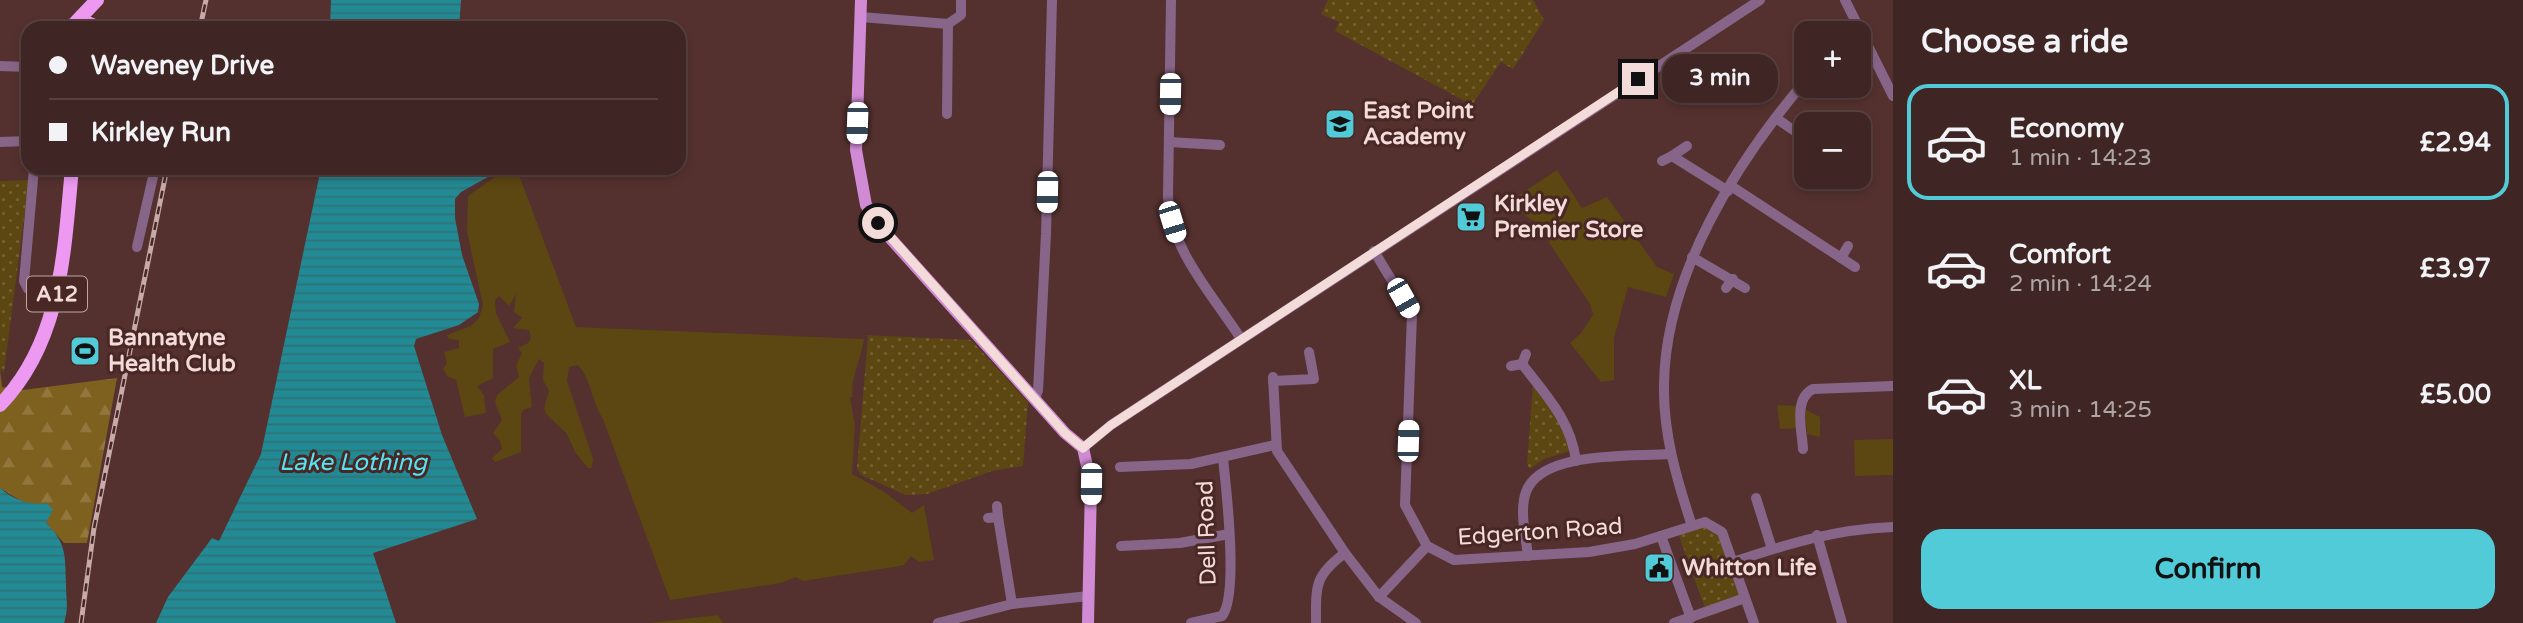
<!DOCTYPE html>
<meta charset="utf-8">
<style>
body{margin:0;font-family:"Varela Round",sans-serif;background:#4a3130;color:#f1f3f6;height:100vh;display:flex;flex-direction:column;font-size:26px;white-space:nowrap}
*{box-sizing:border-box;margin:0}
p{font-size:23px;color:#ada5a6}
.icon{flex:none;width:38px;height:38px;fill:none;stroke:currentColor;stroke-width:2;stroke-linecap:round;stroke-linejoin:round}
.map{position:relative;flex:1;overflow:hidden}
.drawer{display:flex;flex-direction:column;background:#3f2523;width:630px}
.drawer>*{flex:none}
.hud{position:absolute;left:21px;top:21px;width:665px;height:154px;border-radius:21px;box-shadow:0 4px 10px #0003,0 0 0 2px #584241;display:grid;align-content:center;height:154px;padding:0 28px;background:#3f2523}
.buttons{position:absolute;left:1794px;top:21px;display:grid;gap:14px}
.buttons a{display:grid;place-items:center;width:77px;height:77px;border-radius:14px;background:#3f2523;box-shadow:0 4px 10px #0003,0 0 0 2px #584241;font-size:35px}
.end{position:absolute;width:32px;height:32px;margin:-16px;border:9px solid #f2dbd9;background:#111;box-shadow:0 0 0 4px #111}
.from{border-radius:50%}
.bubble{position:absolute;height:49px;border-radius:21px;background:#3f2523;box-shadow:0 4px 10px #0003,0 0 0 2px #584241;font-size:23px;font-weight:800;line-height:49px;text-align:center}
.car{position:absolute;width:21px;height:42px;margin:-21px -10px;border-radius:9px;box-shadow:0 0 5px 2px #0007;background:linear-gradient(#fff 24%,#345 0 40%,#fff 0 76%,#345 0 86%,#fff 0)}
.hud b{display:flex;align-items:center;gap:24px;height:66px;font-size:26px}
.hud b+b{border-top:2px solid #584241}
.hud i{width:18px;height:18px;background:#f1f3f6}
ul{padding:0;list-style:none}
li{display:flex;align-items:center;gap:21px;height:116px;margin:0 14px 10px;padding:0 14px;border:4px solid transparent;border-radius:21px}
li div{flex:1}
li b{display:block;font-size:26px}
li em{font-style:normal;font-weight:800}
li.on{border-color:#52cbd8}
li>.icon{width:63px;height:63px;stroke-width:1.5}
h2{padding:0 28px;font-size:32px;line-height:84px}
.action{display:flex;gap:14px;margin-top:auto;padding:14px 28px}
.action a{flex:1;height:80px;border-radius:21px;background:#52cbd8;color:#111;font-size:28px;font-weight:800;line-height:80px;text-align:center}
main{display:flex;flex:1;min-height:0}
.map>svg:first-child{display:block}
</style>
<main>
<div class="map">
<svg width="1893" height="623" viewBox="0 0 1893 623">
<defs>
<pattern id="forest-firs" width="22" height="20" patternUnits="userSpaceOnUse" patternTransform="scale(1.75)"><rect width="22" height="20" fill="#7e611e"/><path d="M5 1l3.5 6h-7zM16 11l3.5 6h-7z" fill="#91773e"/></pattern>
<pattern id="park-dots" width="8" height="8" patternUnits="userSpaceOnUse" patternTransform="scale(1.75)"><rect width="8" height="8" fill="#5c4611"/><path d="M2 2h.1M6 6h.1" fill="none" stroke="#746033" stroke-width="1.8" stroke-linecap="round"/></pattern>
<pattern id="water-rules" width="6" height="5" patternUnits="userSpaceOnUse" patternTransform="scale(1.75)"><rect width="6" height="5" fill="#228a94"/><path d="M0 2.5h6" fill="none" stroke="#307177"/></pattern>
</defs>
<rect width="100%" height="100%" fill="#54312f"/>
<g fill="#5c4611">
<path d="M1557 170 1582 208 1607 197 1657 267 1674 274 1666 297 1628 287 1614 338V380L1601 382 1570 343 1581 333 1593 315 1590 304 1536 223 1522 213 1505 209 1507 203Z"/>
<path d="M511 171 519 175 576 327 864 339C862 358 849 380 853 397H850L855 425 852 474 883 491 912 513 924 505 934 560 919 562 911 556 904 565 894 567 803 581 796 577 781 583 670 600 603 419C592 402 591 379 578 365L569 367 567 381 593 459 592 468H588L575 452 567 434 546 414 544 408 549 391 543 380 544 363 539 359 529 378 532 407 523 410 521 415V452L495 462 492 458 502 449 500 441 493 433 502 420 495 403 497 395 519 377 516 366 522 353 518 348 528 343 531 338 529 330 513 328 522 318 514 312 516 294 509 306 499 296 495 300 496 313 510 342 493 349V378L477 386 484 395 486 413 465 417 456 380 447 376 443 369 447 363 444 352 459 348V340L449 339 447 335 471 326 479 318 483 305 467 232 468 196 495 177Z"/>
<path d="M1777 405 1799 406V428L1780 429Z"/>
<path d="M1805 409 1820 417V437L1807 434Z"/>
<path d="M1893 439V475L1855 476 1854 440Z"/>
<path d="M718 615 723 623H650Z"/>
</g>
<path fill="url(#forest-firs)" d="M0 370 2 387 23 390 117 378 87 543H64L46 523 37 505 21 501 0 488Z"/>
<g fill="url(#park-dots)">
<path d="M1328 0H1533L1544 20 1513 69 1501 62 1472 105 1335 31 1339 22 1321 14Z"/>
<path d="M29 180 4 372 0 370V181Z"/>
<path d="M864 335 971 340 1028 402 1023 466 992 471 927 494 906 495 861 475 857 468 868 336Z"/>
<path d="M1533 384 1561 421 1570 451 1544 459 1530 469 1527 464Z"/>
<path d="M1705 525 1719 533 1742 598 1706 611 1678 533Z"/>
</g>
<g fill="url(#water-rules)">
<path d="M331 0H461L459 28H330Z"/>
<path d="M321 168H504L461 192 455 199V218L462 255 479 304 478 312 459 325 416 339 414 346 442 435 477 519 373 553 396 623H156L168 597 212 538 219 541 261 454Z"/>
<path d="M0 488C12 499 30 506 47 503L53 510 46 523C67 543 65 557 66 584 66 601 69 606 64 623H0Z"/>
</g>
<g fill="none" stroke-linecap="round" stroke-linejoin="round">
<g stroke="#876589" stroke-width="10">
<path d="M1171 0 1168 196C1170 250 1213 295 1241 339"/>
<path d="M1845 0 1893 96"/>
<path d="M861 17 948 24 961 15V0"/>
<path d="M0 66 28 67"/>
<path d="M947 114 948 24"/>
<path d="M1776 118 1806 139"/>
<path d="M0 142 28 141"/>
<path d="M1169 142 1220 145"/>
<path d="M1672 156 1687 146"/>
<path d="M1662 161 1672 156 1728 191"/>
<path d="M34 168 24 281 28 289 40 291"/>
<path d="M1731 186 1855 267"/>
<path d="M137 247 155 168"/>
<path d="M1374 251 1412 314 1405 505 1427 546 1454 560 1589 552 1635 544 1705 522 1722 532 1754 623"/>
<path d="M1692 257 1745 288"/>
<path d="M1841 258 1848 246"/>
<path d="M1726 288 1733 279"/>
<path d="M1522 364 1526 354"/>
<path d="M1511 366 1522 364C1546 395 1571 421 1576 461"/>
<path d="M1273 377 1277 451 1345 553 1379 597 1416 623"/>
<path d="M1273 381 1314 379 1309 352"/>
<path d="M1035 397 1038 391 1046 234 1052 0"/>
<path d="M1083 448 1111 425 1760 0"/>
<path d="M1803 449C1802 430 1793 399 1813 389L1893 386"/>
<path d="M1120 467 1191 464 1275 445"/>
<path d="M1756 498 1772 549"/>
<path d="M997 506 998 517"/>
<path d="M988 518 998 517 1012 604"/>
<path d="M1692 526C1677 480 1663 434 1664 385 1665 275 1737 161 1806 80"/>
<path d="M1817 535 1842 623"/>
<path d="M1661 536 1691 618"/>
<path d="M1121 546 1180 543 1229 534"/>
<path d="M1528 556C1526 537 1519 511 1526 492 1541 450 1633 457 1670 454"/>
<path d="M1733 562C1787 544 1836 529 1893 527"/>
<path d="M1379 597 1427 546"/>
<path d="M938 623 1012 604 1089 596"/>
<path d="M1191 623 1222 616C1239 595 1226 487 1223 458"/>
<path d="M1316 623C1316 586 1314 576 1345 553"/>
<path d="M1674 623 1745 598"/>
</g>
<path stroke="#d08bd4" stroke-width="12" d="M861 0 856 150 866 205 883 230 1065 433 1083 448 1091 484 1088 623"/>
<g stroke="#ed99f2" stroke-width="14">
<path d="M76 22 97 0"/>
<path d="M61 28 85 22 99 28"/>
<path d="M0 405C62 341 64 251 72 168"/>
</g>
<g stroke="#c6aba9" stroke-width="5">
<g id="rail">
<path d="M200 28 206 0"/>
<path d="M81 623 94 528 167 168"/>
</g>
</g>
<use href="#rail" stroke="#492725" stroke-width="2.5" stroke-dasharray="8" stroke-linecap="butt"/>
</g>
<g fill="none" stroke-linecap="round" stroke-linejoin="round">
<path stroke="#f2dbd9" stroke-width="9" d="M878 223 1065 433 1083 448 1111 425 1638 79"/>
</g>
<defs>
<g id="school-square" transform="scale(1.575)"><rect x="-9" y="-9" width="18" height="18" rx="4" fill="#52cbd8" stroke="#492725"/><path d="M0-5L7-2L0 1L-7-2ZM-4 1L0 2.5L4 1V4Q0 6-4 4Z" fill="#111"/></g>
<g id="supermarket-square" transform="scale(1.575)"><rect x="-9" y="-9" width="18" height="18" rx="4" fill="#52cbd8" stroke="#492725"/><path d="M-6-5.5h2.5l.6 2H6L4.5 2H-2.5L-4.4-4H-6ZM-1.5 3.2a1.3 1.3 0 1 0 .1 0ZM3 3.2a1.3 1.3 0 1 0 .1 0Z" fill="#111"/></g>
<g id="stadium-square" transform="scale(1.575)"><rect x="-9" y="-9" width="18" height="18" rx="4" fill="#52cbd8" stroke="#492725"/><path d="M0-5a6.5 5 0 1 0 0 10a6.5 5 0 1 0 0-10ZM-3.5-1.8h7v3.6h-7Z" fill="#111"/></g>
<g id="civic-square" transform="scale(1.575)"><rect x="-9" y="-9" width="18" height="18" rx="4" fill="#52cbd8" stroke="#492725"/><path d="M-.6-6.5H3V-4.5H.6V-3L4-1V1h2V6H-6V1h2V-1L-.6-3ZM-1.2 2.5V6h2.4V2.5Z" fill="#111"/></g>
</defs>
<g fill-rule="evenodd">
<use href="#school-square" x="1340" y="124"/>
<use href="#supermarket-square" x="1471" y="217"/>
<use href="#stadium-square" x="85" y="351"/>
<use href="#civic-square" x="1659" y="568"/>
</g>
<g text-anchor="middle" dominant-baseline="central" stroke-width="6" stroke-linejoin="round" paint-order="stroke">
<rect fill="#492725" stroke="#bfa5a3" stroke-width="2" x="27" y="276.5" width="60" height="35" rx="5"/>
<g font-size="21" font-weight="bold" fill="#f2dbd9">
<text x="57" y="294">A12</text>
</g>
<g font-size="23" font-weight="bold" fill="#f2dbd9" stroke="#492725" text-anchor="start">
<text x="1363" y="111">East Point<tspan x="1363" dy="26">Academy</tspan></text>
<text x="1494" y="204">Kirkley<tspan x="1494" dy="26">Premier Store</tspan></text>
<text x="108" y="338">Bannatyne<tspan x="108" dy="26">Health Club</tspan></text>
<text x="1682" y="568">Whitton Life</text>
</g>
<g font-size="23" fill="#f2dbd9" stroke="#492725">
<text transform="translate(1540 532) rotate(-4)">Edgerton Road</text>
<text transform="translate(1207 533) rotate(-92)">Dell Road</text>
</g>
<g font-size="24" font-style="italic" fill="#56e3f1" stroke="#492725">
<text x="353" y="462">Lake Lothing</text>
</g>
</g>
</svg>
<div class="buttons">
<a>+</a>
<a>−</a>
</div>
<i class="end from" style="left:878px;top:223px"></i>
<i class="end" style="left:1638px;top:79px"></i>
<div class="bubble" style="left:1662px;top:54px;width:116px">3 min</div>
<i class="car" style="left:1170px;top:94px;rotate:181deg"></i>
<i class="car" style="left:857px;top:123px;rotate:182deg"></i>
<i class="car" style="left:1047px;top:192px;rotate:181deg"></i>
<i class="car" style="left:1172px;top:222px;rotate:163deg"></i>
<i class="car" style="left:1403px;top:298px;rotate:150deg"></i>
<i class="car" style="left:1408px;top:441px;rotate:2deg"></i>
<i class="car" style="left:1091px;top:484px;rotate:181deg"></i>
<div class="hud">
<b><i class="from"></i>Waveney Drive</b>
<b><i></i>Kirkley Run</b>
</div>
</div>
<section class="drawer">
<h2>Choose a ride</h2>
<ul>
<li class="on"><svg class="icon" aria-label="car" viewBox="0 0 24 24"><path d="M5 17H2v-5l4-1 3-4h7l3 4 3 1v5h-3M9 17h6M6 11h13"/><circle cx="7" cy="17" r="2"/><circle cx="17" cy="17" r="2"/></svg><div><b>Economy</b><p>1 min · 14:23</p></div><em>£2.94</em></li>
<li><svg class="icon" aria-label="car" viewBox="0 0 24 24"><path d="M5 17H2v-5l4-1 3-4h7l3 4 3 1v5h-3M9 17h6M6 11h13"/><circle cx="7" cy="17" r="2"/><circle cx="17" cy="17" r="2"/></svg><div><b>Comfort</b><p>2 min · 14:24</p></div><em>£3.97</em></li>
<li><svg class="icon" aria-label="car" viewBox="0 0 24 24"><path d="M5 17H2v-5l4-1 3-4h7l3 4 3 1v5h-3M9 17h6M6 11h13"/><circle cx="7" cy="17" r="2"/><circle cx="17" cy="17" r="2"/></svg><div><b>XL</b><p>3 min · 14:25</p></div><em>£5.00</em></li>
</ul>
<div class="action"><a>Confirm</a></div>
</section>
</main>
